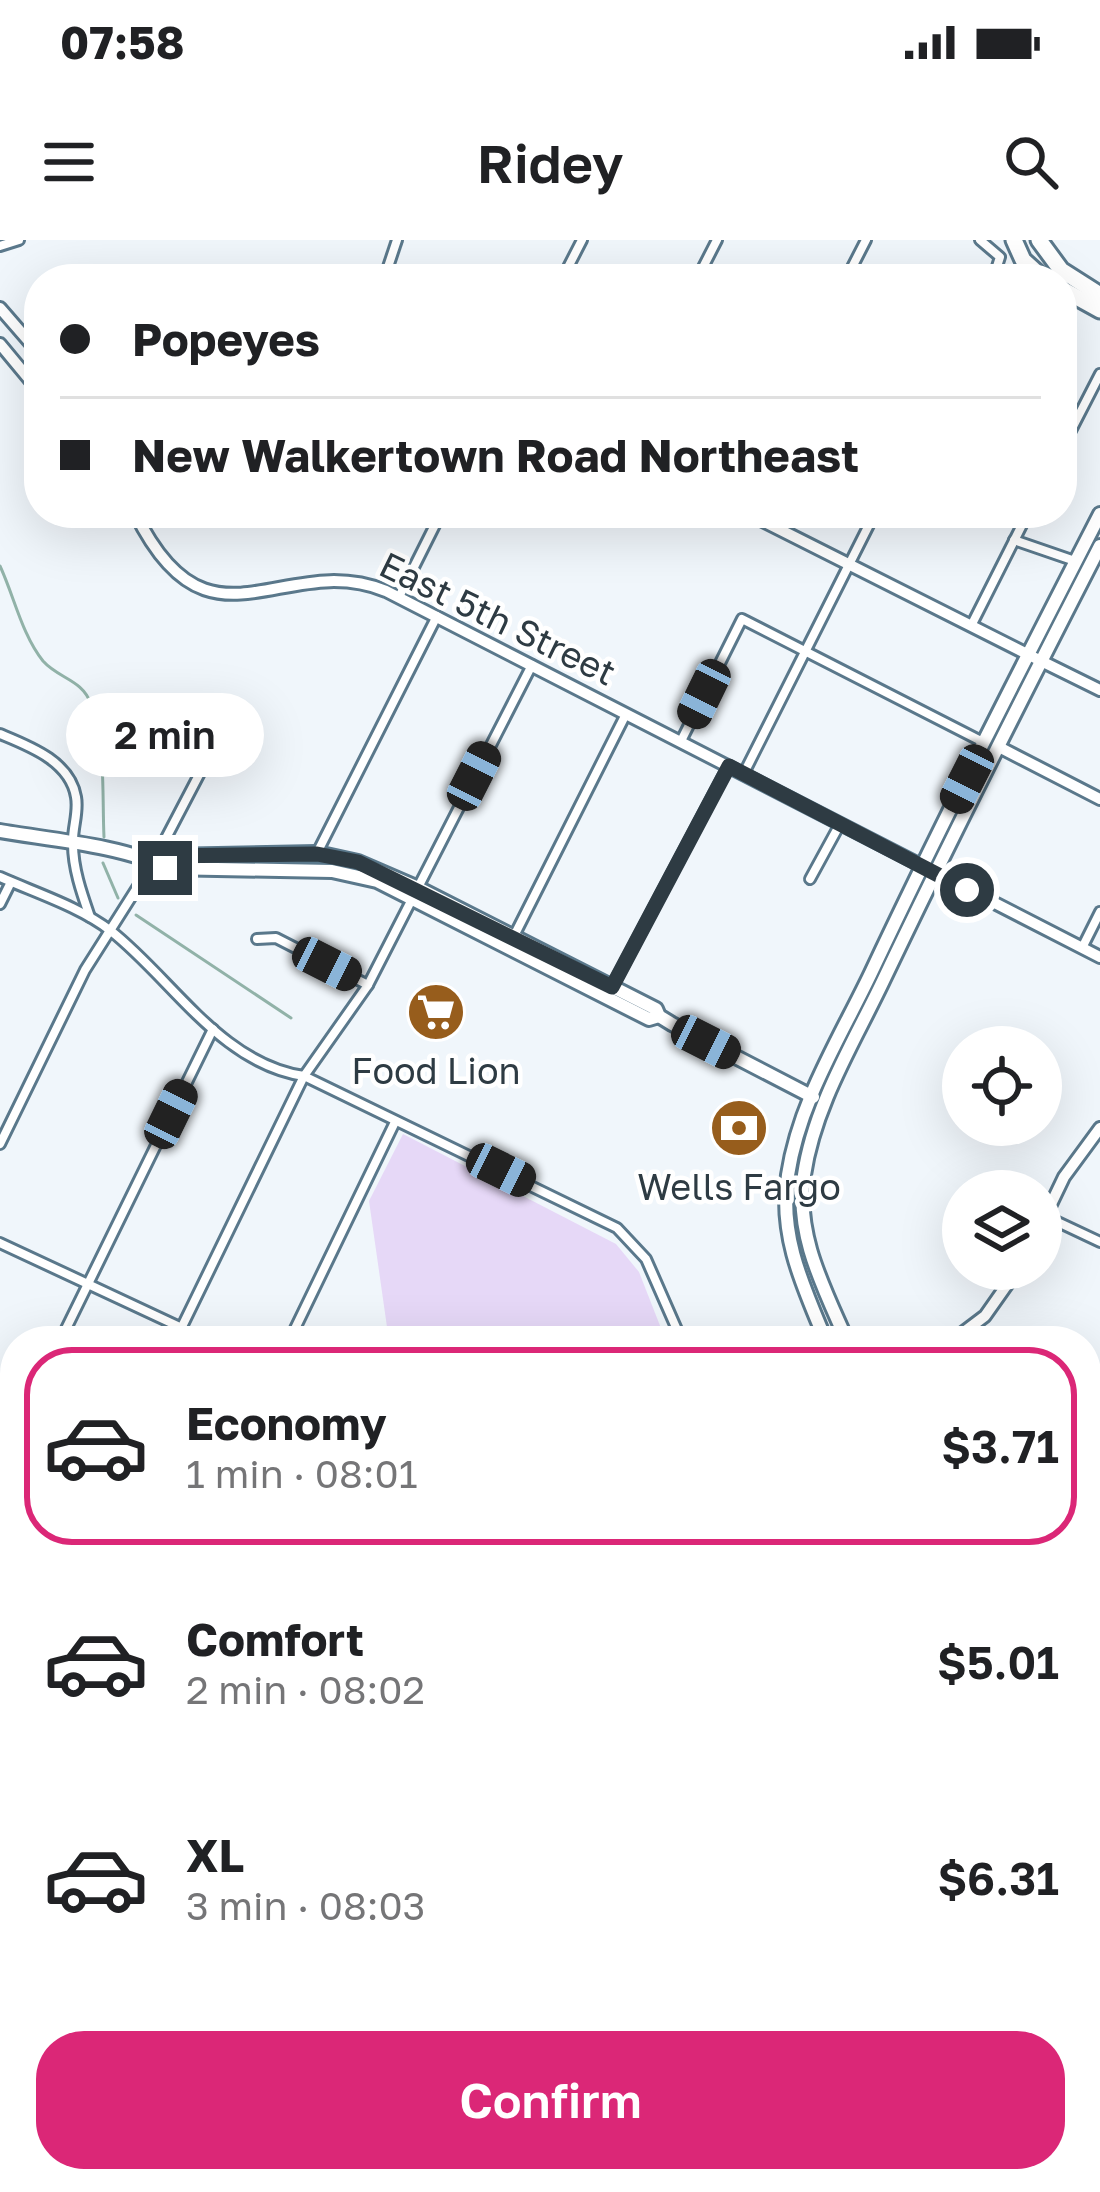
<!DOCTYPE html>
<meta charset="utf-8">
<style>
body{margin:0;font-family:"Golos Text",sans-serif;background:#f2f2f2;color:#202124;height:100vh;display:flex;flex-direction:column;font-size:45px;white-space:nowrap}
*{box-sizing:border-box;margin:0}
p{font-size:39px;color:#757577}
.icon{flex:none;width:66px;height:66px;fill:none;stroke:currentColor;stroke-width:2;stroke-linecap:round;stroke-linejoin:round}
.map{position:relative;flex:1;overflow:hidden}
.details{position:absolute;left:0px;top:1086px;width:1101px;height:867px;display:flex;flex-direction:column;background:#fff;border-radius:48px 48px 0 0;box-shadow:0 12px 48px #0002}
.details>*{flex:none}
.guide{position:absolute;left:24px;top:24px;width:1053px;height:264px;border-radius:48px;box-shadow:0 12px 48px #0002;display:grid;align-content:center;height:264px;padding:0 36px;background:#fff}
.buttons{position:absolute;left:942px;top:786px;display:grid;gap:24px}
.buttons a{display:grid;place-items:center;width:120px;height:120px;border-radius:50%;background:#fff;box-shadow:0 12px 48px #0002;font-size:60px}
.end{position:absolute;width:54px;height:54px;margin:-27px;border:15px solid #2e3b43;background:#fff;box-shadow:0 0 0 6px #fff}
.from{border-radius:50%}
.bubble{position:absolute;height:84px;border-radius:42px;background:#fff;box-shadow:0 12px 48px #0002;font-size:39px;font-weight:600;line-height:84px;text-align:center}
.car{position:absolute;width:36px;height:72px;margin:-36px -18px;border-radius:15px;box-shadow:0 0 9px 3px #0007;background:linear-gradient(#222 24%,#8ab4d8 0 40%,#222 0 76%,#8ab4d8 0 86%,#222 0)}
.guide b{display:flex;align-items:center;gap:42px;height:114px;font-size:45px}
.guide b+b{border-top:3px solid #e0e0e0}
.guide i{width:30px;height:30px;background:#202124}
ul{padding:21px 0 0;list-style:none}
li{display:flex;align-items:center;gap:36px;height:198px;margin:0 24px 18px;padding:0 12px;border:6px solid transparent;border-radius:48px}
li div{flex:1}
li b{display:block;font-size:45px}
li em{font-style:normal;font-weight:600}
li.on{border-color:#db2777}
li>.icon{width:108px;height:108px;stroke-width:1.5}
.cta{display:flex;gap:24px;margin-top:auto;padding:24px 36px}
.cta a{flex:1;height:138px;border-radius:48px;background:#db2777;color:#fff;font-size:48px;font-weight:600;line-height:138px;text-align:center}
.status{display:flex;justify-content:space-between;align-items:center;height:84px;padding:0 60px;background:#fff;direction:ltr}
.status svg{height:33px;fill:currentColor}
header{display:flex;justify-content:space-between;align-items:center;height:156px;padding:0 36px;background:#fff;font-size:54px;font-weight:600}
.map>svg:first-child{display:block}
</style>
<div class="status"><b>07:58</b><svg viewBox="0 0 49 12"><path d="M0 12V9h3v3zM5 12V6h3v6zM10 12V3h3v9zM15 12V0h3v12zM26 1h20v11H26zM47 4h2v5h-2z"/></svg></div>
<header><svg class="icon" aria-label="menu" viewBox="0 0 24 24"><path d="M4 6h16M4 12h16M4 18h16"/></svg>Ridey<svg class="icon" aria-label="search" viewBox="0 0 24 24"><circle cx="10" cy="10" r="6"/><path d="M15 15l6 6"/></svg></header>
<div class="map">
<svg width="1100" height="1952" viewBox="0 0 1100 1952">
<rect width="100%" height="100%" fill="#f0f6fb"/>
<path fill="#e6d8f7" d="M403 894 616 1004 639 1032 666 1101H389L369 961Z"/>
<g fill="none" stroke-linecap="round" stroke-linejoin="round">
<g stroke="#91b2a8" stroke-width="3">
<path d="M0 326C14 356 22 395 43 421 59 439 82 439 91 464 106 506 102 554 104 597"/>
<path d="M103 623 118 658"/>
<path d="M136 675 291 778"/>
</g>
<g stroke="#5a788b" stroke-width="14">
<g id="minor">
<path d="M980 0 1000 17 993 39"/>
<path d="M0 6 19 0"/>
<path d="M384 39 397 0"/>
<path d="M562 39 582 0"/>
<path d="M697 39 717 0"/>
<path d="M846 39 866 0"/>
<path d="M1062 208 1100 134"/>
<path d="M1014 300 1075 321"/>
<path d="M399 357 441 273"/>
<path d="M971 386 1028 273"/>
<path d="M0 494C29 506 70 521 76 557 79 573 72 588 73 604 73 629 82 654 90 677"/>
<path d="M681 501 742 379 983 502"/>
<path d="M744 533 875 273"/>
<path d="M317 613 437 376"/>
<path d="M0 637C36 653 80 667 111 691 172 739 221 824 304 836L617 988 646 1019 682 1101"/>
<path d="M810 639 840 584"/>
<path d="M0 664 11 642"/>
<path d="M514 696 626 474"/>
<path d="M257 699 276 698 368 745"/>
<path d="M1082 708 1100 672"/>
<path d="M612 747 728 527"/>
<path d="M0 904 85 730 154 621 224 487"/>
<path d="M1045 976 1100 1002"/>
<path d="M0 1003 182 1088"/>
<path d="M60 1101 213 789"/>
<path d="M175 1101 304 836 368 745 532 425"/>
<path d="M289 1101 395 882"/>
<path d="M0 1185 15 1192"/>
<path d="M0 1370 15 1377"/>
<path d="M1086 1492 1100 1465"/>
<path d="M0 1501 15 1469"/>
<path d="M0 1581 15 1588"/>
<path d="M0 1685 15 1652"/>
<path d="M1086 1910 1100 1917"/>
<path d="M274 1938 276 1952"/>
<path d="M27 1952 33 1938"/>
<path d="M150 1952 157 1938"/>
<path d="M849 1952 856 1938"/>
<path d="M1011 1952 1018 1938"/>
</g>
</g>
<g stroke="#5a788b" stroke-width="16">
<g id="tertiary">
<path d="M747 273 1029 415"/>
<path d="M999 507 1100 559"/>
<path d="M1041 985 1064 937 1100 888"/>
<path d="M952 1101 985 1076 1018 1029"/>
<path d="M710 1938 736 1952"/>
<path d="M535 1952 541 1938"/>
</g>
</g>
<g stroke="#5a788b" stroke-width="16">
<g id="secondary">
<path d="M0 68 39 113"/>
<path d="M0 104 39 151"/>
<path d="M135 273C209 424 282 309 386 351L1100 717"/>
<path d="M1029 415 1100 450"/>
</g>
</g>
<g stroke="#5a788b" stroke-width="18">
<g id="primary">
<path d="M0 591C45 599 127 606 165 628L332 631 377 641 649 779 659 776"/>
<path d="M154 621 166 616 317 613 358 622 416 647 656 769 659 776 672 784 813 857"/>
<path d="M826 1101C803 1046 779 996 788 935 799 862 840 798 871 733 944 578 1022 426 1100 274"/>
<path d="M847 1101C824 1048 795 995 804 935 814 866 854 802 883 741 953 594 1026 450 1100 306"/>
<path d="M1086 1467 1100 1474"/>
<path d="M1086 1484 1100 1491"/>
</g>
</g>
<g stroke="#5a788b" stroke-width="21">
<g id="motorway">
<path d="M1014 0 1023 20 1044 39"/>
<path d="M1039 0 1061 30 1100 55"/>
<path d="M1062 49 1100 70"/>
</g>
</g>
<use href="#minor" stroke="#fff" stroke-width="8"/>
<use href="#tertiary" stroke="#fff" stroke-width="10"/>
<use href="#secondary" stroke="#fff" stroke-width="10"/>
<use href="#primary" stroke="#fff" stroke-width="12"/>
<use href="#motorway" stroke="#fff" stroke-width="15"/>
</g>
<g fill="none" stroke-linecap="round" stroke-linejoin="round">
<path stroke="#2e3b43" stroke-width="15" d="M165 628 154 621 166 616 317 614 358 622 612 747 729 526 967 650"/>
</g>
<defs>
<g id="supermarket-disc" transform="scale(3)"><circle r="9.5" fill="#975d1c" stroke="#fff"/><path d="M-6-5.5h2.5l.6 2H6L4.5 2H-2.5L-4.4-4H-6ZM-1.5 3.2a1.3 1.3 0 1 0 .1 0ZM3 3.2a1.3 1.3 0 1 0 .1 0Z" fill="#fff"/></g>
<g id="bank-disc" transform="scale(3)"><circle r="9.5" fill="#975d1c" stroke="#fff"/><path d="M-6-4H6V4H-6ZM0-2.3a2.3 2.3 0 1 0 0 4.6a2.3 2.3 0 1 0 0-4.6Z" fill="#fff"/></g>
</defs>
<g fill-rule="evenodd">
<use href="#supermarket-disc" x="436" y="772"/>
<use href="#bank-disc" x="739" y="888"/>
</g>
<g text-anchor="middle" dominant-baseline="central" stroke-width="9" stroke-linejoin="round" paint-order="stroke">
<g font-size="36" fill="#2e3b43" stroke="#fff">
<text transform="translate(498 378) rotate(26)">East 5th Street</text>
</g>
<g font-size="36" fill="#2e3b43" stroke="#fff">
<text x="436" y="830">Food Lion</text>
<text x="739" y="946">Wells Fargo</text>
</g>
</g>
</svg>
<div class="buttons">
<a><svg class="icon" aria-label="locate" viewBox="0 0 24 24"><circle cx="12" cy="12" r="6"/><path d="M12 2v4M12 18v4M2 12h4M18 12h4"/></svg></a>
<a><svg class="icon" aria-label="layers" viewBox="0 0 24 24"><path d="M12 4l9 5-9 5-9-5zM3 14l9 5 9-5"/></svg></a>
</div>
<i class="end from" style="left:967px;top:650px"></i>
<i class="end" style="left:165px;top:628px"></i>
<div class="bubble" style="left:66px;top:453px;width:198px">2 min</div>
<i class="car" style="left:704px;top:454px;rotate:206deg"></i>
<i class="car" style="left:474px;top:536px;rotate:27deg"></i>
<i class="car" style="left:967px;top:539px;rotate:207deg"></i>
<i class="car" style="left:327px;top:724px;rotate:117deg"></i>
<i class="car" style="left:706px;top:802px;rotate:117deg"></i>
<i class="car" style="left:171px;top:874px;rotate:26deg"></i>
<i class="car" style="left:501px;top:930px;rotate:116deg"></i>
<div class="guide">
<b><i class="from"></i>Popeyes</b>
<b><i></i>New Walkertown Road Northeast</b>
</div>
<section class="details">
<ul>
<li class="on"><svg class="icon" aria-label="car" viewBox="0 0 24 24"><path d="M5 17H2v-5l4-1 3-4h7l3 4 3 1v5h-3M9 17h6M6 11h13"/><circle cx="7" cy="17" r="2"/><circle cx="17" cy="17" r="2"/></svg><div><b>Economy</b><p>1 min · 08:01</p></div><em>$3.71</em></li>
<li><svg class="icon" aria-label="car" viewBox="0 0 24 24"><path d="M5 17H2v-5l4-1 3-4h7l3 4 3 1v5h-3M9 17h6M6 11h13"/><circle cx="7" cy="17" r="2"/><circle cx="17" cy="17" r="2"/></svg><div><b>Comfort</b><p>2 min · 08:02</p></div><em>$5.01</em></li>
<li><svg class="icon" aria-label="car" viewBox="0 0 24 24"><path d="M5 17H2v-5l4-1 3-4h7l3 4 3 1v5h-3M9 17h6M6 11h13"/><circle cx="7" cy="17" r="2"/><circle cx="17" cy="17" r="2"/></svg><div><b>XL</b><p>3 min · 08:03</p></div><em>$6.31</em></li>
</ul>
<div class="cta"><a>Confirm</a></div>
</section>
</div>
